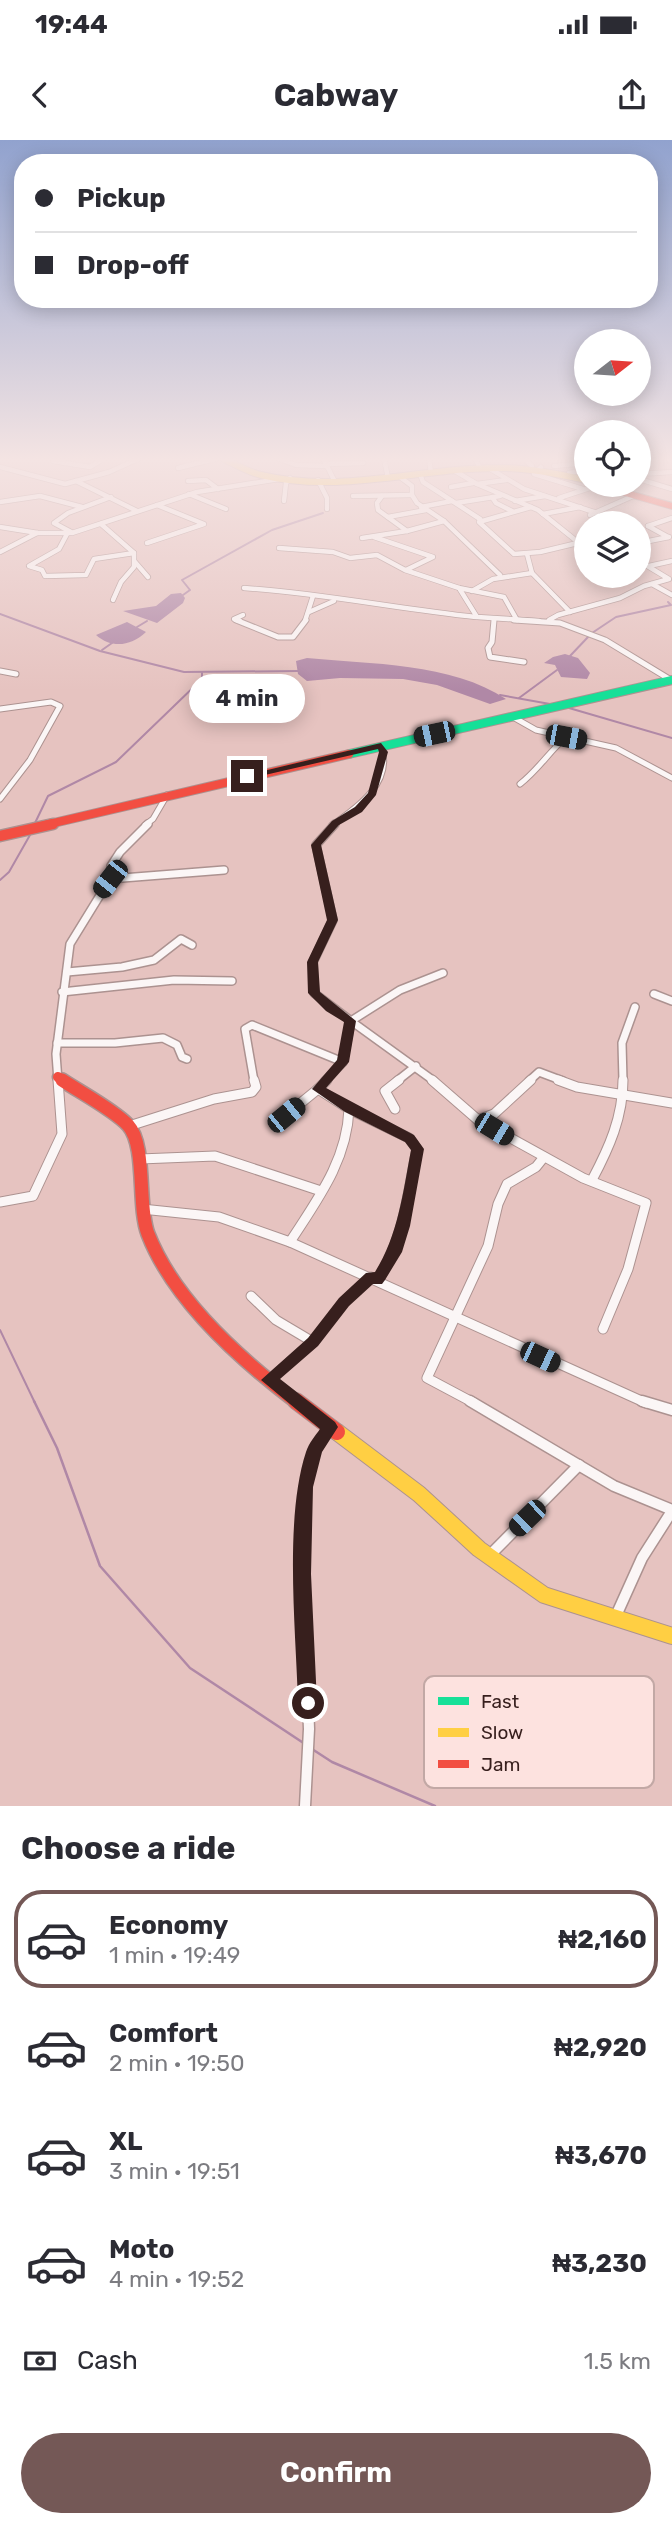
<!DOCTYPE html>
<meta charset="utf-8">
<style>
body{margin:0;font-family:Rubik,sans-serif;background:#f2f2f3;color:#2b2b33;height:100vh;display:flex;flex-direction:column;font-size:26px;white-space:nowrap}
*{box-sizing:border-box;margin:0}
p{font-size:23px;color:#7c7c81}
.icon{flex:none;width:38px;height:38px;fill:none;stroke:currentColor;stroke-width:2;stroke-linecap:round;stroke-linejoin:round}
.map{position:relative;height:1666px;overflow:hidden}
.side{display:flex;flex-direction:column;background:#fff;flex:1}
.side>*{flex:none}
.hud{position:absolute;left:14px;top:14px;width:644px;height:154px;border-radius:28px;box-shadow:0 4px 18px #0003;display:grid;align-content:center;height:154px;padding:0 21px;background:#fff}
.needle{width:46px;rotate:73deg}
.buttons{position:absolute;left:574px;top:189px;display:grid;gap:14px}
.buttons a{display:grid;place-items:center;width:77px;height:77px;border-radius:50%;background:#fff;box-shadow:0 4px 18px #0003;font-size:35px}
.end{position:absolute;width:32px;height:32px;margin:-16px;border:9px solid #371f1d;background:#fff;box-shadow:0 0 0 4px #fff}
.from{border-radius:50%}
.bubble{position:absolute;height:49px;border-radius:24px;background:#fff;box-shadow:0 4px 18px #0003;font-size:23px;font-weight:700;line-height:49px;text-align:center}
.car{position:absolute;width:21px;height:42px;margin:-21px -10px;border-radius:9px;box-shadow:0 0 5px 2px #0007;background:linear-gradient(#222 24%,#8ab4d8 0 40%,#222 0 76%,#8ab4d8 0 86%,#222 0)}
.hud b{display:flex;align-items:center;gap:24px;height:66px;font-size:26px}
.hud b+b{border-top:2px solid #e1e1e2}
.hud i{width:18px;height:18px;background:#2b2b33}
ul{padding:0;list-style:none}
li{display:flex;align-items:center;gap:21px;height:98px;margin:0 14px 10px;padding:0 7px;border:4px solid transparent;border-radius:28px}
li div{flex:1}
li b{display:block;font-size:26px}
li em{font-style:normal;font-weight:700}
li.selected{border-color:#745856}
li>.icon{width:63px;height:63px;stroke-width:1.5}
h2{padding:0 21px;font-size:32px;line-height:84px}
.pay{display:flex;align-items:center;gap:18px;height:77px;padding:0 21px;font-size:26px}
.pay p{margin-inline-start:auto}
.primary-button{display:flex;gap:14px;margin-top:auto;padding:14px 21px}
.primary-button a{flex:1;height:80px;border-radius:42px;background:#745856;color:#fff;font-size:28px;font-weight:700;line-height:80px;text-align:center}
.status{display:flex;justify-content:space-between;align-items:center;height:49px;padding:0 35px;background:#fff;direction:ltr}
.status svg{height:19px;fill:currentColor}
header{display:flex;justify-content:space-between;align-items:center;height:91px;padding:0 21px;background:#fff;font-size:32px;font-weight:700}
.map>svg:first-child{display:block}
</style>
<div class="status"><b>19:44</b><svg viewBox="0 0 49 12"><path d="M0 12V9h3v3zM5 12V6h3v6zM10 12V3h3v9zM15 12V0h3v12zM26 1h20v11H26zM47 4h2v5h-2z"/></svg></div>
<header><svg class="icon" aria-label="back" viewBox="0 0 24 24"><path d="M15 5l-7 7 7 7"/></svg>Cabway<svg class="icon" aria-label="share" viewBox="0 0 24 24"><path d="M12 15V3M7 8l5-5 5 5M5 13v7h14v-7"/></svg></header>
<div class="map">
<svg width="672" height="1666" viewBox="0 0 672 1666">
<rect width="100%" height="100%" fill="#e6c3c0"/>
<g fill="#b088a6">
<path d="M181 453 185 458 183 463 157 483 123 471 156 466 171 454Z"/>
<path d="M127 482 146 492C131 506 112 509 96 495Z"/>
<path d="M565 514 578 518 590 533 587 539 561 537 555 525 544 523 553 517Z"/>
<path d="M307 518C369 524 452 523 506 559L490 564 437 545 403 539 340 538 307 541 298 534 296 521Z"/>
</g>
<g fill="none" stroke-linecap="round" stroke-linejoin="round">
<g stroke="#b088a6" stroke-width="2">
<path d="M183 455 190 450 182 440 272 390 323 373"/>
<path d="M0 474 100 511 184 532 298 531"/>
<path d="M137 487 147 481"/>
<path d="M592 493 616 477 671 465 668 462"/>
<path d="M102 510 112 503"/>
<path d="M570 516 588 497"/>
<path d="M500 555 550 564"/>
<path d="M519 558 557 530"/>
<path d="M569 568 672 598"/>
<path d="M35 683 48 656 116 622 202 539V533"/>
<path d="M0 740 9 732 30 695"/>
<path d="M0 1190 35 1263"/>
</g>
<g stroke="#b088a6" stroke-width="2.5">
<path d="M34 1261 57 1308 100 1426 190 1528 305 1604"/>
<path d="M312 1609 332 1622 435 1666"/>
</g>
<g stroke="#ac9290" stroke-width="6">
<g id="street-far4">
<path d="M277 318 296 325 327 326"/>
<path d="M323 318 334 340"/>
<path d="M384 318 388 338"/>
<path d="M429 318 431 333"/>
<path d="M475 318 480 328"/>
<path d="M523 318 532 326"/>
<path d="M53 321 90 327 105 318"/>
<path d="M639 321 658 318"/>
<path d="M326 324 363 323"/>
<path d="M554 326 586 323"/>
<path d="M0 327 65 344 109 332 140 318"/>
<path d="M487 327 524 349 597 373"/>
<path d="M541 327 534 334 583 349"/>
<path d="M178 328 219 318"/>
<path d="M455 331 477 344 538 370 579 403"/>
<path d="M569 333 586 330"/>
<path d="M420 334 423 342 480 379"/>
<path d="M639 334 672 332"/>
<path d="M400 337 412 346V355L417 363 444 381 500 435"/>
<path d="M639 339 672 349"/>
<path d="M318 340 327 358V369"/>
<path d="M76 341 137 371"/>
<path d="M188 341 206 340 218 349"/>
<path d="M477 344 506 340"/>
<path d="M451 347 473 343"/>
<path d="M189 354 226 369"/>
<path d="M353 356 412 355"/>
<path d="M382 356 377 363 378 370 407 391"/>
<path d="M492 357 496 363 512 371"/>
<path d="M559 358 599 345"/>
<path d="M284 361 286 343 290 338"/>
<path d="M515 361 545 356"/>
<path d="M0 362 40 356 82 367"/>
<path d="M456 363 500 356"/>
<path d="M421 367 452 361"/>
<path d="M531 367 479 382 514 414 540 412 586 401"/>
<path d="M543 374 580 367"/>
<path d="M590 375 633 356"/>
<path d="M388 377 426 370"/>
<path d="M101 384 134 413V427L121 442 113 460"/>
<path d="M648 386 668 397"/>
<path d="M648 386 672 378"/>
<path d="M0 387 38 393H72L197 352 279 339"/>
<path d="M71 392 54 383 68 373 111 357"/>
<path d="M67 394 59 409 29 426 42 430 45 436 86 435 94 419 134 413"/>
<path d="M374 397 433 417 406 430"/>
<path d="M362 398 407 391 444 381"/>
<path d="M147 403 204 384 157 365"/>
<path d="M639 403 669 397"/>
<path d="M279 408 333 412 350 418 377 415 405 430 459 448 477 477 539 481"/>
<path d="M0 412 37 393"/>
<path d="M527 414 532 433 570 472"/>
<path d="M135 422 148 437"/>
<path d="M649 426 672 421"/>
<path d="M652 444 672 455"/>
<path d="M244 448C322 453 398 469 476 477"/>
<path d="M459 448 504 457 517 480"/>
<path d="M472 451 493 439 532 433"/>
<path d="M309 472 334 461"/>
<path d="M549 480 558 475 620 458 644 446 669 439 639 421"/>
<path d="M240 481 234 479 243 475"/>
<path d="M305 481 313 456"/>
</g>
</g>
<g stroke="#ac9290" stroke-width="7">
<g id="street-far3">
<path d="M236 480 278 497H293L306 480"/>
<path d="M494 480 492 502 488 508 490 517 524 522"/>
<path d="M514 480 560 483 605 500 671 540"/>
<path d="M0 531 16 534"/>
<path d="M0 569 51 562 60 566 30 620 0 659"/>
<path d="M513 577 536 590 616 608 672 638"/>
<path d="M520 644C538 630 549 612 566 597"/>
<path d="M145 685 153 679 167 655"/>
<path d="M332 685C357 668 394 642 381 606"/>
</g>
</g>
<g stroke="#ac9290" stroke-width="10">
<g id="street-far2">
<path d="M335 684 316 705 333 780 313 822 314 853 351 881 400 850 443 833"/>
<path d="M110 739 224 730"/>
<path d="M67 832 122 827 154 820 181 799 192 805"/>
<path d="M62 852 174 840 232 841"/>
<path d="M654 854 672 861"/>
<path d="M57 903H115L163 898 177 905 182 917 187 919"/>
<path d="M58 941 56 914 70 804 110 739 111 726 120 712 148 684"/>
<path d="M254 941 245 889 252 885 343 922"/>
<path d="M325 941 343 922 351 881 434 941"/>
<path d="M397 941 416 926"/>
<path d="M529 941 539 932 563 941"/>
<path d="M623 941 622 903 635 867"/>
</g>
</g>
<g stroke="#ac9290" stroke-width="11">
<g id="street-far1">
<path d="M432 940 478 980 583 1038 646 1063 628 1129 603 1189"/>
<path d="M558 940 577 947 672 963"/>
<path d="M349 969 409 998 417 1009C407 1055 404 1100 377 1140"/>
<path d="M395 969 385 951 399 940"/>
<path d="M286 975 318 949"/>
<path d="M478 980 494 974 531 940"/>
<path d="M129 986 214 959 252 952 256 947 254 940"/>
<path d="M140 1019 215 1016 321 1051"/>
<path d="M592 1040C609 1008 623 977 623 940"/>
<path d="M0 1062 33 1056 62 994 58 940"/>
<path d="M142 1069 219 1077 290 1102 646 1263"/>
<path d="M290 1102C317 1060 347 1021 349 969L318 949 327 940"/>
<path d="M251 1156 276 1180 313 1202"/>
<path d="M269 1240 313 1202 344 1162 371 1137"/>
<path d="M474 1263 427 1238 488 1106 498 1064 507 1044 536 1027 544 1017"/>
</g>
</g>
<g stroke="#ac9290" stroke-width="13">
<g id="street">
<path d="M470 1261 614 1346 672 1370"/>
<path d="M642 1261 672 1270"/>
<path d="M489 1416 579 1325"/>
<path d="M615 1478 642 1418 672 1371"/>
<path d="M305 1666 309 1589 303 1434 305 1347 315 1310 329 1288"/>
</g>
</g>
<g stroke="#ac9290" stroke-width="10">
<path id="fast" d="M349 614 672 540"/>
</g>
<g stroke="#ac9290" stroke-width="8">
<path id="slow-far1" d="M222 318C235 324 248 332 261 335 343 355 424 326 507 328 534 329 559 334 586 340"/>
</g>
<g stroke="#ac9290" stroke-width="18">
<path id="slow" d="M337 1292 419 1354 479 1409 544 1455 672 1496"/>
</g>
<g stroke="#ac9290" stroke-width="8">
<path id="jam-far4" d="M598 345 672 366"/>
</g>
<g stroke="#ac9290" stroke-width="10">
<path id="jam-far3" d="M45 685 349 614"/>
</g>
<g stroke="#ac9290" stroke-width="13">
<g id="jam-far2">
<path d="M0 696 53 684"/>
<path d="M58 937 64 941"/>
</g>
</g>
<g stroke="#ac9290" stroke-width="16">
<path id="jam-far1" d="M62 940C80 952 114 970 128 985 147 1006 137 1066 148 1094 174 1161 242 1221 298 1263"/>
</g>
<g stroke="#ac9290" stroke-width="18">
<path id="jam" d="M296 1261 337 1292"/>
</g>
<use href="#street-far4" stroke="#fbf6f6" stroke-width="4.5"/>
<use href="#street-far3" stroke="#fbf6f6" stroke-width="5"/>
<use href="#street-far2" stroke="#fbf6f6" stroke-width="7"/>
<use href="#street-far1" stroke="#fbf6f6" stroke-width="9"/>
<use href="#street" stroke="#fbf6f6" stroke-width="10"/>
<use href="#fast" stroke="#16e098" stroke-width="8"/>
<use href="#slow-far1" stroke="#ffcf43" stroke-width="6"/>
<use href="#slow" stroke="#ffcf43" stroke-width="16"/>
<use href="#jam-far4" stroke="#f24e42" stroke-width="6"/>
<use href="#jam-far3" stroke="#f24e42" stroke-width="8"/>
<use href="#jam-far2" stroke="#f24e42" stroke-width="10"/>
<use href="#jam-far1" stroke="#f24e42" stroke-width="13"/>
<use href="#jam" stroke="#f24e42" stroke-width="16"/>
</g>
<linearGradient id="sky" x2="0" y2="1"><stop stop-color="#91a2ce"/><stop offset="0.58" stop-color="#f4e4e3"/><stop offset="1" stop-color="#f4e4e3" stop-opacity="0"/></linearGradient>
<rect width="672" height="551" fill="url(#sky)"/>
<path fill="#371f1d" d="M381 603 388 612 376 655 362 672 339 685 321 705 338 780 318 822 320 852 356 881 349 922 326 948 414 995 424 1009 410 1086 402 1112 385 1140 382 1144H373L349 1166 318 1206 280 1239 335 1282 338 1287 322 1312 313 1347 311 1434 317 1563 314 1570 308 1572 301 1570 298 1563C296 1491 284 1379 306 1312 309 1303 315 1296 320 1289L261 1240 308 1198 339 1158 366 1133 375 1132C398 1095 403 1053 411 1010L405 1002 345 972 312 949 337 920 344 882 326 871 308 853 307 822 327 780 311 705 332 681 355 667 368 653 379 612 378 609 247 639 242 636Z"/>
<rect x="424" y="1536" width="230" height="112" rx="10" fill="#fde2df" stroke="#c2a8a5" stroke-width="2"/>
<rect x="438" y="1557" width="31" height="8" fill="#16e098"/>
<rect x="438" y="1588" width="31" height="9" fill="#ffcf43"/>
<rect x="438" y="1620" width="31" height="8" fill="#f24e42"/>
<g font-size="19" fill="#371f1d">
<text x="481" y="1568">Fast</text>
<text x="481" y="1599">Slow</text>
<text x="481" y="1631">Jam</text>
</g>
</svg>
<div class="buttons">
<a><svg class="needle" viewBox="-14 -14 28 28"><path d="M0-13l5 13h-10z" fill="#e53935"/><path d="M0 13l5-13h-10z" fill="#7c7c81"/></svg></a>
<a><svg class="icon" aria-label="locate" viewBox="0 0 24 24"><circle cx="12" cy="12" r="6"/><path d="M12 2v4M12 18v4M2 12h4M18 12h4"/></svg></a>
<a><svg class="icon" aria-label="layers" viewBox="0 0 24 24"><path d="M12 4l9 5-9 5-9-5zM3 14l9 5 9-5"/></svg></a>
</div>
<i class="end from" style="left:308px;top:1563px"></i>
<i class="end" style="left:247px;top:636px"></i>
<div class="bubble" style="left:189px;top:534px;width:116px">4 min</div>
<i class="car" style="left:434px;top:594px;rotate:258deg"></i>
<i class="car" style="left:566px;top:597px;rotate:101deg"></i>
<i class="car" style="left:110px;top:739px;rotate:218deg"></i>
<i class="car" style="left:286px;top:975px;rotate:51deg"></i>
<i class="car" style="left:494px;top:989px;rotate:121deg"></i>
<i class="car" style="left:540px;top:1217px;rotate:115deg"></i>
<i class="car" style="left:527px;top:1378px;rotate:226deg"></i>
<div class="hud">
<b><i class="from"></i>Pickup</b>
<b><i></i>Drop-off</b>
</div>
</div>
<section class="side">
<h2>Choose a ride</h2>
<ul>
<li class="selected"><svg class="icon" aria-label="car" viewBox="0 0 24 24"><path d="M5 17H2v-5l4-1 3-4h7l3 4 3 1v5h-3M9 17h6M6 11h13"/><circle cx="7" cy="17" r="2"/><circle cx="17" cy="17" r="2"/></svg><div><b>Economy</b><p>1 min · 19:49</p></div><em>₦2,160</em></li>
<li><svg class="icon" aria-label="car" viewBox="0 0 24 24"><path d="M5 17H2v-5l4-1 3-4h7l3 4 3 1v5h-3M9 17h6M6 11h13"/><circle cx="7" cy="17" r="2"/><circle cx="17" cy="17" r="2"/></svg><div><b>Comfort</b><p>2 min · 19:50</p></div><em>₦2,920</em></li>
<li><svg class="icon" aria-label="car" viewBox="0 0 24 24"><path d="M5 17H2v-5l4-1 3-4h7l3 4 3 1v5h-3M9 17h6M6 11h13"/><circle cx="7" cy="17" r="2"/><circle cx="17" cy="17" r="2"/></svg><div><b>XL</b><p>3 min · 19:51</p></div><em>₦3,670</em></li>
<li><svg class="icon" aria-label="car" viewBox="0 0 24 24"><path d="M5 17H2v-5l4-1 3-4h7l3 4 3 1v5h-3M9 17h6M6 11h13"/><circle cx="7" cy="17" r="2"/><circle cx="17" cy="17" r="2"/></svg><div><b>Moto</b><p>4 min · 19:52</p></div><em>₦3,230</em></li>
</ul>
<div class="pay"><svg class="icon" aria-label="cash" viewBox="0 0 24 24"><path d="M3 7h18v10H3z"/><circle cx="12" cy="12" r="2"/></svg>Cash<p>1.5 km</p></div>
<div class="primary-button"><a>Confirm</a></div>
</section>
